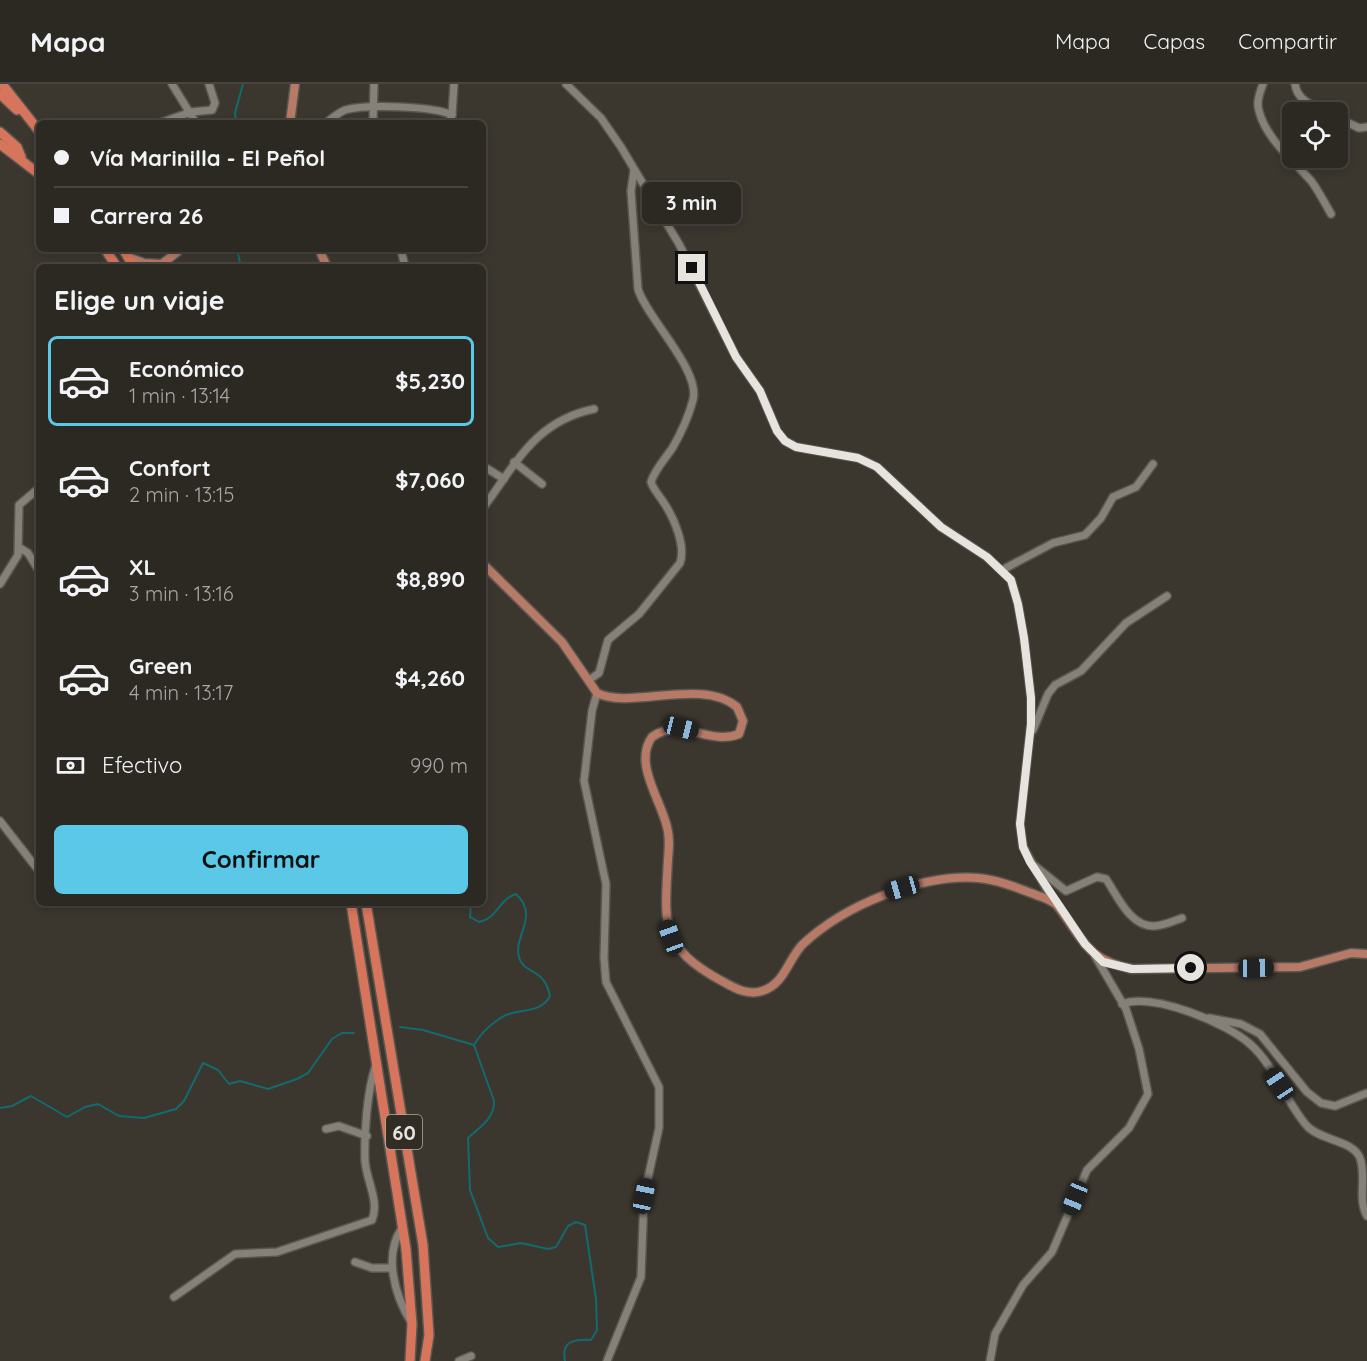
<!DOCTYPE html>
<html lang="es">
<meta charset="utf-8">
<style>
body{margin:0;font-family:Quicksand,sans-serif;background:#34312b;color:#f1f3f6;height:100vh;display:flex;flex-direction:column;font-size:22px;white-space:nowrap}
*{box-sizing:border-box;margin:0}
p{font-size:20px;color:#a6a6a6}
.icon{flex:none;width:33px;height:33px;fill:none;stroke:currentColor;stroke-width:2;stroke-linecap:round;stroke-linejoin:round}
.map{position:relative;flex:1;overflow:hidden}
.sheet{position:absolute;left:36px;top:180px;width:450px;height:642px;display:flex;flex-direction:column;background:#2c2923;border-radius:9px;box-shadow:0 3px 9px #0003,0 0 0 2px #484541}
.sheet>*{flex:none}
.guide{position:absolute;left:36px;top:36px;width:450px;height:132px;border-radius:9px;box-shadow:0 3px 9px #0003,0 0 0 2px #484541;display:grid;align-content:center;height:132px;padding:0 18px;background:#2c2923}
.tools{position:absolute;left:1282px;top:18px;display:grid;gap:12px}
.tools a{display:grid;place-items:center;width:66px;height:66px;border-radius:9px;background:#2c2923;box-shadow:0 3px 9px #0003,0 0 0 2px #484541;font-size:30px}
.end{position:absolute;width:27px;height:27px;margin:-14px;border:8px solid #e7e4df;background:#111;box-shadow:0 0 0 3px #111}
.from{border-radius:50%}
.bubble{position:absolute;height:42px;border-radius:9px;background:#2c2923;box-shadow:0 3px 9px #0003,0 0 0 2px #484541;font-size:20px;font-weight:800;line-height:42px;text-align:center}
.car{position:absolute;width:18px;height:36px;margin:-18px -9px;border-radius:8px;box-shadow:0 0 4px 2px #0007;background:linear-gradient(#222 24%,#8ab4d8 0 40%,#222 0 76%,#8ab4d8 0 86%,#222 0)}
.guide b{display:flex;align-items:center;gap:21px;height:57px;font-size:22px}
.guide b+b{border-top:2px solid #484541}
.guide i{width:15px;height:15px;background:#f1f3f6}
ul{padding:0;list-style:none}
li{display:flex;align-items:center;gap:18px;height:90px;margin:0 12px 9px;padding:0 6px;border:3px solid transparent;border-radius:9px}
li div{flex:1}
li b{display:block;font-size:22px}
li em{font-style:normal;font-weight:800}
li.active{border-color:#5ac8e6}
li>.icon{width:54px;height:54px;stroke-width:1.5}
h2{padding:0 18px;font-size:27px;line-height:72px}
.pay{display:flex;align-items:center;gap:15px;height:66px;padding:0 18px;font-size:22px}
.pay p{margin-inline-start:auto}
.primary-button{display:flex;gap:12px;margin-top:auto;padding:12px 18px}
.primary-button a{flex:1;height:69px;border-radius:9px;background:#5ac8e6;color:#111;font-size:24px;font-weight:800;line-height:69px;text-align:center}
header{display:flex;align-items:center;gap:36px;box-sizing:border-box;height:84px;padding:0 30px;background:#2c2923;border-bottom:2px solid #484541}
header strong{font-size:28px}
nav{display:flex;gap:33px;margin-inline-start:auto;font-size:21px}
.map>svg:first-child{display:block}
</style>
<header>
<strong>Mapa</strong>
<nav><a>Mapa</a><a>Capas</a><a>Compartir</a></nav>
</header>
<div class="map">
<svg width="1367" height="1277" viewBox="0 0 1367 1277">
<rect width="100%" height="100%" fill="#3b372f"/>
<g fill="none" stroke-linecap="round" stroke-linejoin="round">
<g stroke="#136a6f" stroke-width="2">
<path d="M236 39 235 29 243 0"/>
<path d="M237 165 241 183"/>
<path d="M471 819 470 833 479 838C497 835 499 815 516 810 540 832 513 852 519 873 523 891 544 882 550 912 542 928 524 925 509 930 495 935 481 949 474 961L494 1017C495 1034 480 1043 468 1054L470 1106 488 1154 498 1163 521 1159 548 1165 556 1163 568 1142 576 1138 585 1141 596 1215 597 1246 591 1256C574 1255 561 1257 565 1277"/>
<path d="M400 943 423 946 474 961"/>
<path d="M0 1024 12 1022 31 1012 67 1033 85 1023 98 1020 119 1032 144 1034 176 1025 184 1017 203 979 218 986 229 1000 240 997 268 1005 297 995 308 989 332 955 342 949H354"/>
</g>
<g stroke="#59564f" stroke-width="10">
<g id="minor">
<path d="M172 0 196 39"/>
<path d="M566 0 601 34 621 63 679 160 736 273 760 307 777 347 785 357 796 363 858 374 877 383 941 443 987 473 1011 496 1018 520 1024 554 1031 614V640L1020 740 1023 763 1055 820"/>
<path d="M1263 0C1260 8 1256 18 1259 27 1266 55 1294 77 1312 98 1319 108 1325 119 1331 130"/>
<path d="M1295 0C1297 17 1314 22 1327 28"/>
<path d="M1338 34 1359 44 1367 43"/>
<path d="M160 39 191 28 212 26 215 19 209 0"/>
<path d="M326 39C332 34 338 29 345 26 366 20 433 22 452 31"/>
<path d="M373 39 374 0"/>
<path d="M449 39 452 31 454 0"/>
<path d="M401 165 405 183"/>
<path d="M514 378 542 400"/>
<path d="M483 382 504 395"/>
<path d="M483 424C516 380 535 337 594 325"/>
<path d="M20 464 28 469 39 487"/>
<path d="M1002 486 1053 459 1085 451 1101 434 1113 413 1136 403 1153 380"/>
<path d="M0 500 18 471 19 421 39 404"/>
<path d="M589 596 599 589 608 556 639 530 680 479C686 462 674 434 664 419 660 412 654 407 651 398 655 385 666 374 673 363 681 349 689 331 693 316 701 286 646 233 638 205L631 107 634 86"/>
<path d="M597 609 592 627 584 697 606 800 604 874 606 898 659 1003V1044L644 1112 641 1193 607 1277"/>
<path d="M1033 646 1048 610 1055 601 1081 587 1126 539 1167 512"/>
<path d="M0 737 39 787"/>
<path d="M1035 782 1066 807 1097 793 1106 795C1117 811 1130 843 1154 842 1163 842 1174 837 1182 834"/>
<path d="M1122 920C1153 908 1226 939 1250 960 1275 982 1285 1017 1307 1042 1321 1057 1353 1056 1360 1074 1367 1094 1357 1114 1367 1132"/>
<path d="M1209 934 1241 940 1260 950 1307 1008 1321 1019 1335 1022 1367 1009"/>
<path d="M326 1045 339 1042 367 1052"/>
<path d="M402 1144C383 1171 395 1212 411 1238"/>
<path d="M355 1178 372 1184H391"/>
<path d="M174 1213 235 1170 277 1168 372 1136C380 1118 366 1095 365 1077 364 1049 367 1007 376 981"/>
<path d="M459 1277 471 1272"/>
<path d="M990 1277 995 1250 1023 1201 1052 1168 1087 1086 1129 1044 1148 1010 1139 965 1126 925 1095 872"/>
</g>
</g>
<g stroke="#59564f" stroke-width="11">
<g id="major">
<path d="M290 39 295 0"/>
<path d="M319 165 327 183"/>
<path d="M128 173 144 179 160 180"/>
<path d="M158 183 181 165"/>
<path d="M483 480 562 558 597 609C630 626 702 593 737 623L743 637 739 650C709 662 681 632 652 653 633 679 661 716 667 743 670 754 669 764 668 775 665 837 658 862 720 896 733 903 746 912 762 907 785 900 788 875 803 860 845 821 920 790 978 794 1001 796 1025 807 1047 815L1056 820C1084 855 1084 875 1132 885L1300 883 1351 869 1367 870"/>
</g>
</g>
<g stroke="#59564f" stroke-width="12">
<g id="highway">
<path d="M2 0 39 47"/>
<path d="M0 10 17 26"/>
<path d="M0 48 17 63 21 73"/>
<path d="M0 60 39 90"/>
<path d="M105 165 117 183"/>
<path d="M123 165 134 183"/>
<path d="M351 819 406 1165 412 1240 410 1277"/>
<path d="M366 819 423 1161 429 1251 425 1277"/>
</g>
</g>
<use href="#minor" stroke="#868178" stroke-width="7"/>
<use href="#major" stroke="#b67a67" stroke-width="8"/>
<use href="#highway" stroke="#d6755c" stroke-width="9"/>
</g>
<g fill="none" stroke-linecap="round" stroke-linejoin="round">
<path stroke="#e7e4df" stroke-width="8" d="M692 184 736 273 760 307 777 347 785 357 796 363 858 374 877 383 941 443 987 473 1011 496 1018 520 1024 554 1031 614V640L1020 740 1023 763 1030 778 1085 860 1103 878 1132 885 1191 884"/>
</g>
<g text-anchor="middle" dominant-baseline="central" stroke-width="6" stroke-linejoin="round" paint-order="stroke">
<rect fill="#312d25" stroke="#b0ada7" stroke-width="1.5" x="386" y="1031" width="36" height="34" rx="4.5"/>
<g font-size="20" font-weight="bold" fill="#e7e4df">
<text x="404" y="1048">60</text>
</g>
</g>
</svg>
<div class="tools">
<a><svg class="icon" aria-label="locate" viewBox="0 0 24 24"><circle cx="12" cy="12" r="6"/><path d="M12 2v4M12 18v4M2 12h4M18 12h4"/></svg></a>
</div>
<i class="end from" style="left:1191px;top:884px"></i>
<i class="end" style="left:692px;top:184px"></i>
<div class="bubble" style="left:642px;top:98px;width:99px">3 min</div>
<i class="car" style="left:681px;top:644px;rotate:104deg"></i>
<i class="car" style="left:902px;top:804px;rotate:254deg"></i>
<i class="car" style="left:671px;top:853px;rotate:340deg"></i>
<i class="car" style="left:1256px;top:884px;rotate:89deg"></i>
<i class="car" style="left:1279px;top:1000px;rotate:326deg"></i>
<i class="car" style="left:644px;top:1112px;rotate:12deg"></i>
<i class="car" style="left:1075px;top:1114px;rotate:202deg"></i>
<div class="guide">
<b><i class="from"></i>Vía Marinilla - El Peñol</b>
<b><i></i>Carrera 26</b>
</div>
<section class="sheet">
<h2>Elige un viaje</h2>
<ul>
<li class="active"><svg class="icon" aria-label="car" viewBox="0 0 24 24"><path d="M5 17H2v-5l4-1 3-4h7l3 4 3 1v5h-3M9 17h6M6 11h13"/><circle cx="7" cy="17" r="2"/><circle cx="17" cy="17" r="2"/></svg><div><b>Económico</b><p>1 min · 13:14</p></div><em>$5,230</em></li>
<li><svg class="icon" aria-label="car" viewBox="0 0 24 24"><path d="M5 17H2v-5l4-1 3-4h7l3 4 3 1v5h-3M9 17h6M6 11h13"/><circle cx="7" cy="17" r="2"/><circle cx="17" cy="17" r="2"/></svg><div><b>Confort</b><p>2 min · 13:15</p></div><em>$7,060</em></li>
<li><svg class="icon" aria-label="car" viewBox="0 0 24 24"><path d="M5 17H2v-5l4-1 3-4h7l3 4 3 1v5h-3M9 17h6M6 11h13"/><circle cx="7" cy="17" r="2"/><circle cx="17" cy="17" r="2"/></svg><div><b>XL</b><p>3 min · 13:16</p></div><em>$8,890</em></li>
<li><svg class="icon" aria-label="car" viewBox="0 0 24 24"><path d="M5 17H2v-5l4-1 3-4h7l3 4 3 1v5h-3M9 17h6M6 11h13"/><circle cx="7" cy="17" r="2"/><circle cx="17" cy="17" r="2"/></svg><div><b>Green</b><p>4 min · 13:17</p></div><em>$4,260</em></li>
</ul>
<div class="pay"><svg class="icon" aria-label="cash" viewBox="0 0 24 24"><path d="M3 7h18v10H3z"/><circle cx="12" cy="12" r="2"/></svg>Efectivo<p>990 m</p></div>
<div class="primary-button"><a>Confirmar</a></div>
</section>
</div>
